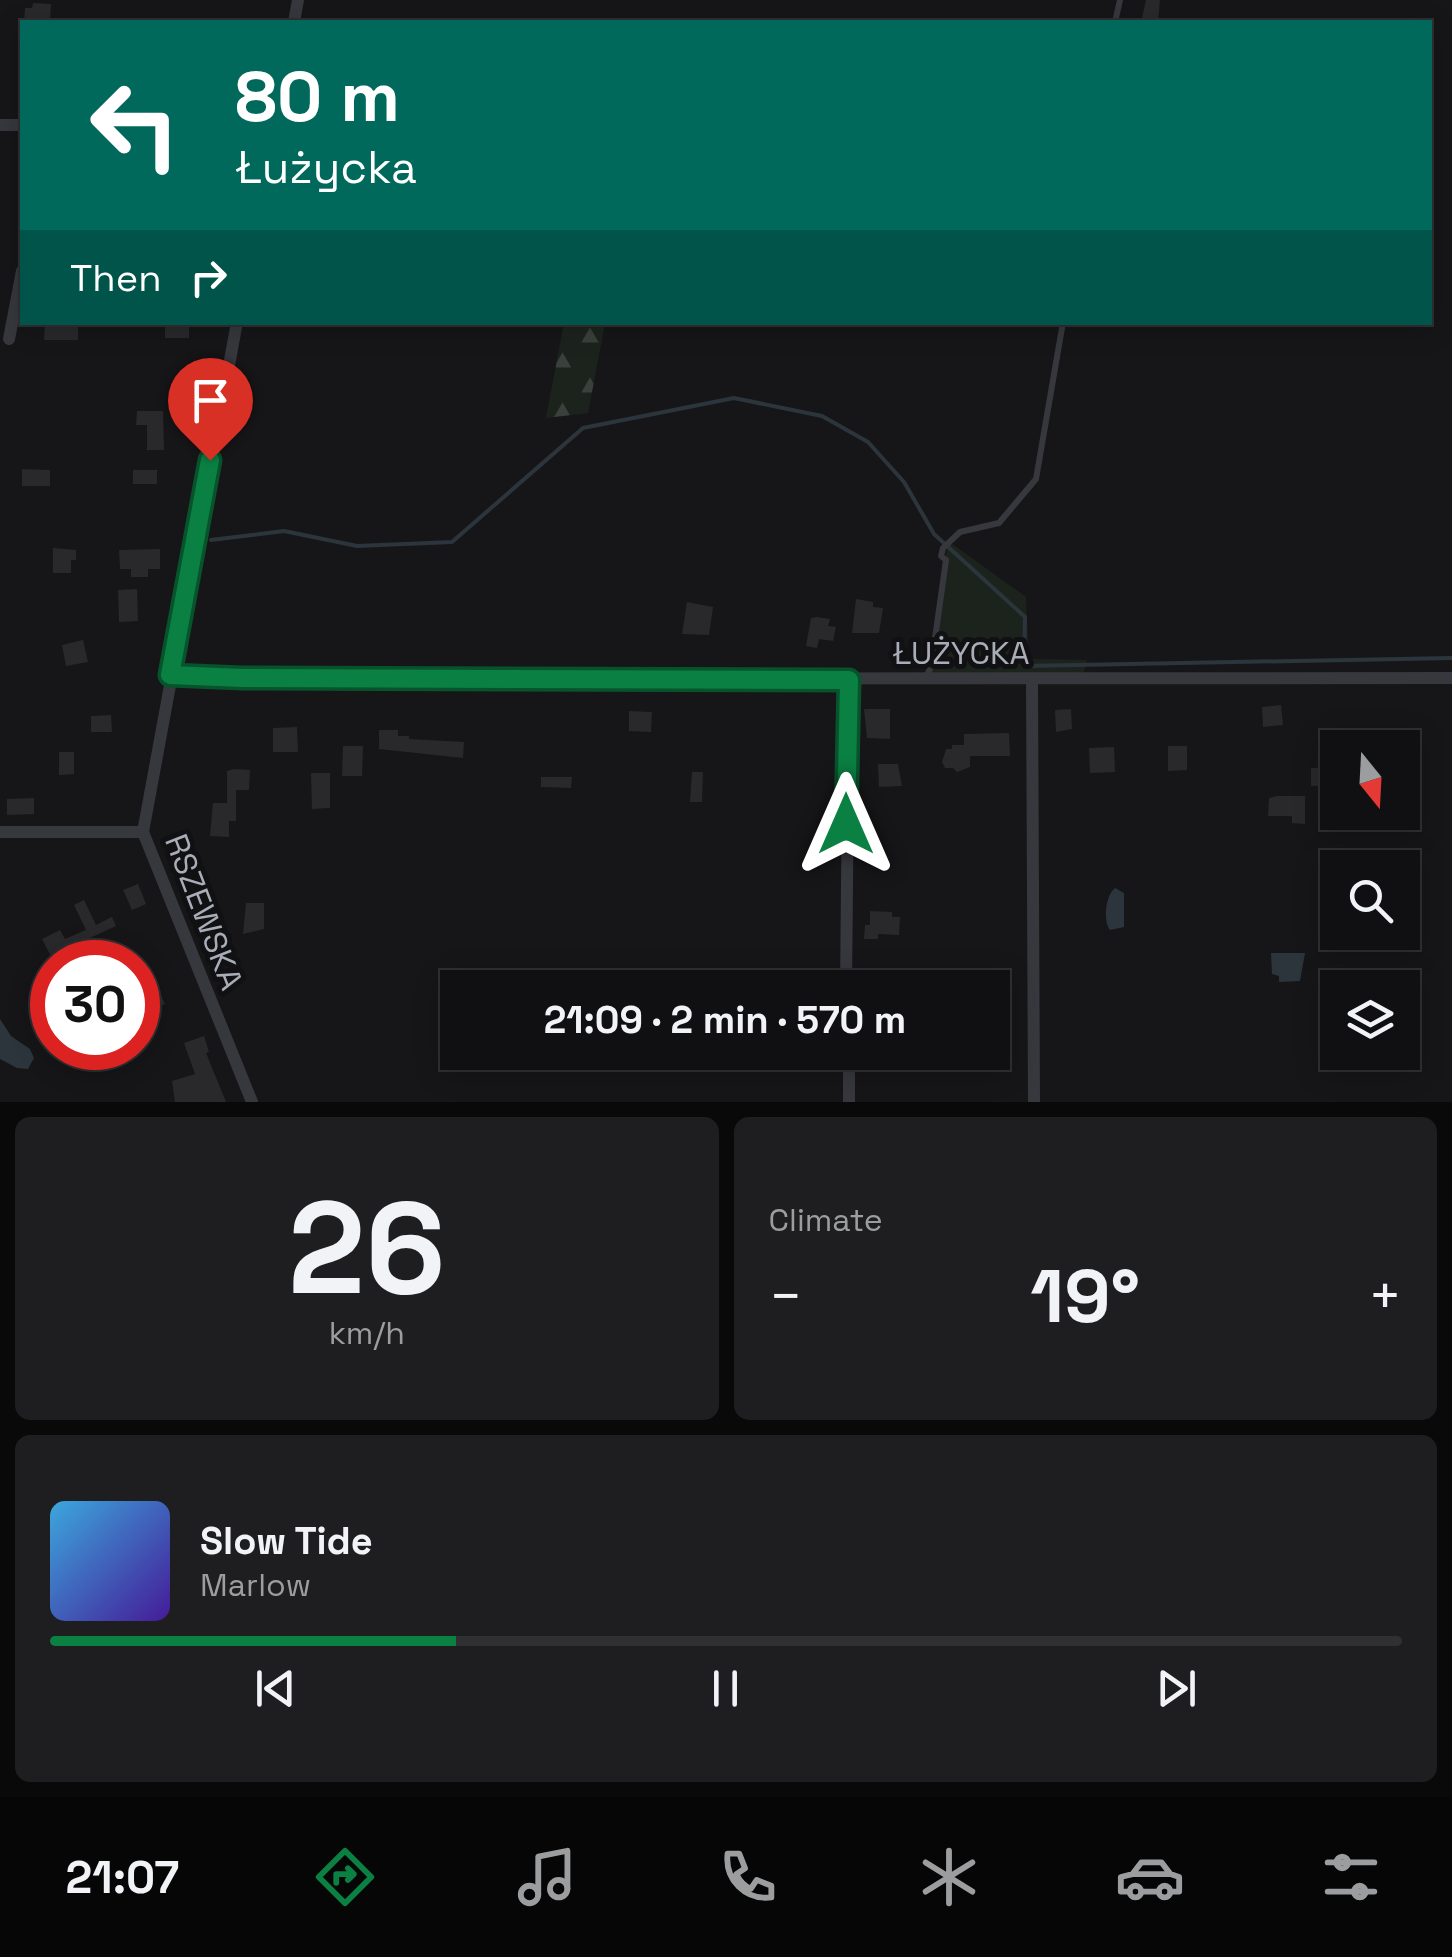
<!DOCTYPE html>
<meta charset="utf-8">
<style>
body{margin:0;font-family:"Space Grotesk",sans-serif;background:#1e1e20;color:#f1f3f6;height:100vh;display:flex;flex-direction:column;font-size:38px;white-space:nowrap}
*{box-sizing:border-box;margin:0}
p{font-size:32px;color:#9c9d9f}
.icon{flex:none;width:55px;height:55px;fill:none;stroke:currentColor;stroke-width:2;stroke-linecap:round;stroke-linejoin:round}
.map{position:relative;height:1102px;overflow:hidden}
.panel{display:flex;flex-direction:column;gap:15px;padding:15px;background:#09090a;flex:1}
.panel>*{flex:none}
.guide{position:absolute;left:20px;top:20px;width:1412px;height:305px;border-radius:0px;box-shadow:0 5px 25px #0003,0 0 0 2px #303032;background:#00695c;color:#fff;overflow:hidden}
.needle{width:65px;rotate:162deg}
.fabs{position:absolute;left:1320px;top:730px;display:grid;gap:20px}
.fabs a{display:grid;place-items:center;width:100px;height:100px;border-radius:0px;background:#101012;box-shadow:0 5px 25px #0003,0 0 0 2px #303032;font-size:50px}
.speed{position:absolute;left:30px;top:940px;display:flex;gap:20px;font-size:50px;font-weight:700;text-align:center}
.speed>*{display:grid;place-content:center;width:130px;height:130px;border-radius:50%;background:#101012;box-shadow:0 5px 25px #0003,0 0 0 2px #303032;line-height:1}
.speed .limit{border:15px solid #d22;background:#fff;color:#111}
.pin{position:absolute;display:grid;place-items:center;width:85px;height:85px;color:#fff;margin:-102px -42px;border-radius:50% 50% 50% 0;rotate:-45deg;box-shadow:0 0 10px #0007}
.pin .icon{rotate:45deg}
.me{position:absolute;width:110px;margin:-55px;rotate:0deg;stroke-linejoin:round;filter:drop-shadow(0 0 8px #0008)}
.turn{display:flex;align-items:center;gap:35px;height:210px;padding:0 50px;font-size:45px}
.turn .icon{width:130px;height:130px;stroke-width:2.5}
.turn b{display:block;font-size:70px;line-height:85px}
.then{display:flex;align-items:center;height:95px;padding:0 50px;background:#0003;gap:20px;font-size:38px}
.big{font-size:75px;font-weight:700;line-height:1.1}
.panel .tile{flex:1;display:flex;flex-direction:column;justify-content:center;gap:15px;min-width:0;padding:0 35px;border-radius:15px;background:#1e1e20}
.panel .dial{align-items:center;gap:0}
.dial b{font-size:130px;line-height:1}
.song{display:flex;align-items:center;gap:30px}
.cover{width:120px;height:120px;border-radius:15px;background:linear-gradient(135deg,hsl(200 70% 55%),hsl(260 70% 35%))}
.played{height:10px;border-radius:5px;background:linear-gradient(90deg,#0b8043 30%,#303032 30%)}
.keys{display:flex;justify-content:space-around;direction:ltr}
.heat{display:flex;justify-content:space-between;align-items:center;font-size:55px;direction:ltr}
.panel .tiles{flex:1;display:grid;gap:15px;grid-template-columns:1fr 1fr}
.tile:last-child{grid-column:span 2}
.trip{position:absolute;left:440px;top:970px;width:570px;height:100px;border-radius:0px;background:#101012;box-shadow:0 5px 25px #0003,0 0 0 2px #303032;font-weight:700;line-height:100px;text-align:center}
.tabs{display:flex;height:160px;justify-content:space-around;align-items:center;background:#060607;color:#9c9d9f}
.tabs .icon{width:70px;height:70px}
.tabs .selected{color:#0b8043}
.tabs b{font-size:45px;color:#f1f3f6}
.map>svg:first-child{display:block}
.grass{fill:#1c231d}
.forest{fill:url(#forest-firs)}
.water{fill:#2c353c}
.lines{fill:none;stroke-linecap:round;stroke-linejoin:round}
.stream{stroke:#2c353c;stroke-width:4}
.building{fill:#29292c}
.lane{stroke:#37383d;stroke-width:6}
.street{stroke:#37383d;stroke-width:12}
.route-casing{stroke:#07532c;stroke-width:25}
.route{stroke:#0b8043;stroke-width:18}
.labels{text-anchor:middle;stroke-width:10;stroke-linejoin:round;paint-order:stroke}
.street-label{font-size:32px;fill:#a8adb8;stroke:#111113}
</style>
<div class="map">
<svg width="1452" height="1102" viewBox="0 0 1452 1102">
<defs>
<pattern id="forest-firs" width="22" height="20" patternUnits="userSpaceOnUse" patternTransform="scale(2.5)"><rect width="22" height="20" fill="#1c231d"/><path d="M5 1l3.5 6h-7zM16 11l3.5 6h-7z" fill="#3a403c"/></pattern>
</defs>
<rect width="100%" height="100%" fill="#161618"/>
<path class="grass" d="M 948,541 L 1026,597 L 1029,659 L 1087,660 L 1083,674 L 930,675 Z"/>
<path class="forest" d="M 564,323 L 605,323 L 588,413 L 546,418 Z"/>
<g class="water">
<path d="M 1115,888 L 1124,893 L 1124,927 L 1110,930 C 1103,921 1105,896 1115,888 Z"/>
<path d="M 1271,953 L 1305,953 L 1300,981 L 1279,982 L 1279,976 L 1272,974 Z"/>
<path d="M 0,1019 L 11,1036 L 30,1049 L 34,1058 L 28,1069 L 17,1068 L 0,1059 Z"/>
</g>
<g class="lines">
<path class="stream" d="M 211,540 L 284,531 L 357,546 L 452,542 L 583,428 L 734,398 L 822,416 L 868,442 L 904,482 L 934,534 L 1025,617 L 1024,666 L 1452,658"/>
</g>
<g class="building">
<path d="M 1146,0 L 1160,0 L 1158,22 L 1141,22 Z"/>
<path d="M 33,3 L 51,4 L 50,22 L 24,22 L 25,8 L 32,8 Z"/>
<path d="M 45,322 L 78,322 L 78,340 L 44,340 Z"/>
<rect x="165" y="322" width="24" height="16"/>
<path d="M 137,411 L 163,411 L 164,450 L 147,450 L 147,425 L 136,425 Z"/>
<path d="M 22,469 L 50,470 L 50,486 L 22,486 Z"/>
<rect x="133" y="470" width="24" height="14"/>
<path d="M 53,548 L 76,550 L 76,560 L 71,560 L 71,573 L 53,573 Z"/>
<path d="M 160,549 L 160,569 L 148,569 L 148,577 L 131,577 L 131,569 L 120,569 L 119,550 Z"/>
<path d="M 137,589 L 138,621 L 119,622 L 118,590 Z"/>
<path d="M 856,599 L 873,602 L 873,607 L 883,608 L 879,633 L 852,633 Z"/>
<path d="M 687,602 L 713,607 L 709,635 L 682,634 Z"/>
<path d="M 817,617 L 830,619 L 828,626 L 836,627 L 833,641 L 819,639 L 817,648 L 806,646 L 811,618 Z"/>
<path d="M 83,640 L 88,662 L 66,666 L 62,645 Z"/>
<path d="M 1281,705 L 1283,725 L 1263,727 L 1262,707 Z"/>
<path d="M 864,709 L 890,709 L 890,739 L 867,738 Z"/>
<path d="M 1071,709 L 1072,729 L 1056,732 L 1055,710 Z"/>
<path d="M 629,711 L 652,712 L 651,732 L 629,731 Z"/>
<path d="M 111,715 L 112,732 L 91,732 L 91,716 Z"/>
<path d="M 297,727 L 298,752 L 273,752 L 273,728 Z"/>
<path d="M 379,730 L 398,730 L 398,736 L 409,736 L 409,739 L 464,742 L 463,758 L 379,749 Z"/>
<path d="M 1009,733 L 1010,756 L 970,756 L 970,767 L 957,772 L 953,768 L 945,768 L 942,762 L 946,749 L 952,749 L 952,745 L 964,745 L 964,734 Z"/>
<path d="M 343,746 L 363,746 L 362,776 L 342,776 Z"/>
<path d="M 1168,746 L 1187,746 L 1187,770 L 1168,771 Z"/>
<path d="M 1114,747 L 1115,772 L 1090,773 L 1089,748 Z"/>
<path d="M 59,752 L 74,752 L 74,774 L 59,775 Z"/>
<path d="M 878,764 L 898,764 L 902,786 L 879,787 Z"/>
<path d="M 1336,767 L 1337,785 L 1311,786 L 1311,768 Z"/>
<path d="M 234,769 L 250,770 L 249,790 L 236,790 L 236,821 L 229,821 L 229,837 L 210,836 L 213,803 L 227,803 L 227,771 Z"/>
<path d="M 692,772 L 703,772 L 702,802 L 690,802 Z"/>
<path d="M 311,773 L 330,773 L 330,808 L 312,809 Z"/>
<path d="M 541,777 L 572,777 L 571,788 L 541,787 Z"/>
<path d="M 1277,796 L 1305,796 L 1305,824 L 1292,823 L 1292,816 L 1268,816 L 1269,798 Z"/>
<path d="M 34,798 L 34,814 L 7,815 L 7,799 Z"/>
<path d="M 138,884 L 146,904 L 132,910 L 123,890 Z"/>
<path d="M 84,900 L 96,925 L 112,917 L 116,926 L 51,956 L 42,939 L 60,930 L 65,939 L 86,930 L 74,905 Z"/>
<path d="M 246,903 L 264,903 L 264,929 L 243,934 Z"/>
<path d="M 870,911 L 892,912 L 892,917 L 900,917 L 899,935 L 878,934 L 878,939 L 864,939 L 865,925 L 870,925 Z"/>
<path d="M 151,975 L 165,1004 L 147,1010 L 138,980 Z"/>
<path d="M 204,1036 L 209,1052 L 206,1053 L 226,1102 L 175,1102 L 172,1081 L 195,1074 L 184,1043 Z"/>
</g>
<g class="lines">
<g class="lane">
<path d="M 1115,22 L 1120,0"/>
<path d="M 926,677 L 931,667 L 946,560 L 941,556 L 943,548 L 960,532 L 999,523 L 1036,479 L 1063,322"/>
</g>
<g class="street">
<path d="M 294,22 L 298,0"/>
<path d="M 0,125 L 22,125"/>
<path d="M 237,322 L 143,832 L 252,1102"/>
<path d="M 9,339 L 22,271"/>
<path d="M 170,675 L 242,679 L 1452,678"/>
<path d="M 1032,680 L 1034,1102"/>
<path d="M 0,832 L 143,832"/>
<path d="M 846,988 L 849,680"/>
<path d="M 849,1102 L 849,1052"/>
</g>
</g>
<g class="lines">
<defs>
<path id="route" d="M 210,460 L 170,675 L 242,678 L 849,680 L 846,824"/>
</defs>
<use href="#route" class="route-casing"/>
<use href="#route" class="route"/>
</g>
<g class="labels">
<g class="street-label">
<text x="961" y="664">ŁUŻYCKA</text>
<text transform="translate(204 912) rotate(69)" y="11">RSZEWSKA</text>
</g>
</g>
</svg>
<div class="fabs">
<a><svg class="needle" viewBox="-14 -14 28 28"><path d="M0-13l5 13h-10z" fill="#e53935"/><path d="M0 13l5-13h-10z" fill="#9c9d9f"/></svg></a>
<a><svg class="icon" aria-label="search" viewBox="0 0 24 24"><circle cx="10" cy="10" r="6"/><path d="M15 15l6 6"/></svg></a>
<a><svg class="icon" aria-label="layers" viewBox="0 0 24 24"><path d="M12 4l9 5-9 5-9-5zM3 14l9 5 9-5"/></svg></a>
</div>
<div class="speed"><div class="limit">30</div></div>
<div class="pin" style="left:210px;top:460px;background:#d93025"><svg class="icon" aria-label="arrive" viewBox="0 0 24 24"><path d="M6 21V4h12l-3 4 3 4H6"/></svg></div>
<svg class="me" style="left:846px;top:824px" viewBox="-20 -20 40 40"><path d="M0-17L14 15 0 8-14 15z" fill="#0b8043" stroke="#fff" stroke-width="4"/></svg>
<div class="trip">21:09 · 2 min · 570 m</div>
<div class="guide">
<div class="turn"><svg class="icon" aria-label="left" viewBox="0 0 24 24"><path d="M17 20v-9H6M10 6l-5 5 5 5"/></svg><div><b>80 m</b>Łużycka</div></div>
<div class="then">Then<svg class="icon" aria-label="right" viewBox="0 0 24 24"><path d="M7 20v-9h11M14 6l5 5-5 5"/></svg></div>
</div>
</div>
<section class="panel">
<div class="tiles">
<div class="tile dial"><b>26</b><p>km/h</p></div>
<div class="tile"><p>Climate</p>
<div class="heat"><a>−</a><b class="big">19°</b><a>+</a></div>
</div>
<div class="tile">
<div class="song"><i class="cover"></i><div><b>Slow Tide</b><p>Marlow</p></div></div>
<div class="played"></div>
<div class="keys"><svg class="icon" aria-label="previous" viewBox="0 0 24 24"><path d="M18 5L8 12l10 7zM5 5v14"/></svg><svg class="icon" aria-label="pause" viewBox="0 0 24 24"><path d="M8 5v14M16 5v14"/></svg><svg class="icon" aria-label="next" viewBox="0 0 24 24"><path d="M6 5l10 7-10 7zM19 5v14"/></svg></div>
</div>
</div>
</section>
<nav class="tabs">
<b>21:07</b>
<svg class="icon selected" aria-label="directions" viewBox="0 0 24 24"><path d="M12 3l9 9-9 9-9-9zM9 14v-3h6M13 9l2 2-2 2"/></svg>
<svg class="icon" aria-label="music" viewBox="0 0 24 24"><path d="M9 18V5l10-2v13"/><circle cx="6" cy="18" r="3"/><circle cx="16" cy="16" r="3"/></svg>
<svg class="icon" aria-label="phone" viewBox="0 0 24 24"><path d="M5 4h4l2 5-3 2q2 4 5 5l2-3 5 2v4C11 20 4 13 5 4z"/></svg>
<svg class="icon" aria-label="climate" viewBox="0 0 24 24"><path d="M12 3v18M4 7l16 10M4 17L20 7"/></svg>
<svg class="icon" aria-label="car" viewBox="0 0 24 24"><path d="M5 17H2v-5l4-1 3-4h7l3 4 3 1v5h-3M9 17h6M6 11h13"/><circle cx="7" cy="17" r="2"/><circle cx="17" cy="17" r="2"/></svg>
<svg class="icon" aria-label="filters" viewBox="0 0 24 24"><path d="M4 7h16M4 17h16"/><circle cx="9" cy="7" r="2"/><circle cx="15" cy="17" r="2"/></svg>
</nav>
